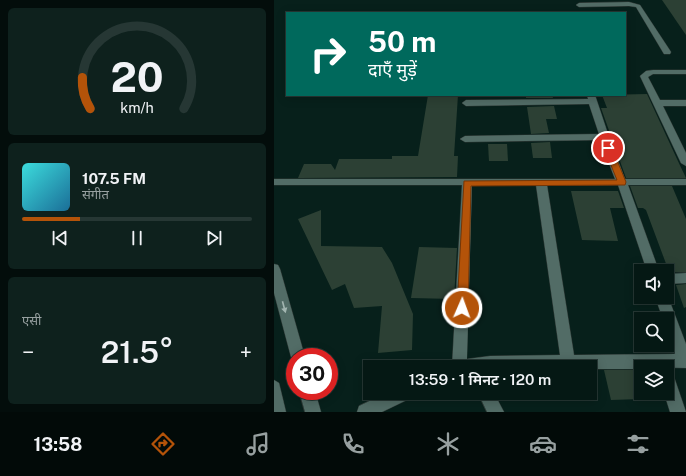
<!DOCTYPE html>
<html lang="hi">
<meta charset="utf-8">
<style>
body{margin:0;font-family:"Public Sans","Noto Sans Devanagari",sans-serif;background:#0e211d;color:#f1f3f6;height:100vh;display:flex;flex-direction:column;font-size:15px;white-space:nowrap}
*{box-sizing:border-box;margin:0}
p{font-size:13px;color:#97a0a0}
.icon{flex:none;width:22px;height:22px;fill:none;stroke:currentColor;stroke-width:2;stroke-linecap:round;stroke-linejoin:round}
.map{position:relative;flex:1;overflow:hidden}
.side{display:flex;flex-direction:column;gap:8px;padding:8px;background:#030d0b;width:274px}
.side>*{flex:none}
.hud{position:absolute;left:12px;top:12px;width:340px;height:84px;border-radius:0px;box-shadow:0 2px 10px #0003,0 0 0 1px #263734;background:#00695c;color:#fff;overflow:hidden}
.buttons{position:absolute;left:360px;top:264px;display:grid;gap:8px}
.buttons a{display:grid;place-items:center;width:40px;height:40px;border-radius:0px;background:#051814;box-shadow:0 2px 10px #0003,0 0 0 1px #263734;font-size:20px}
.speed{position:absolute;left:12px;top:348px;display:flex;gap:8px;font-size:20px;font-weight:700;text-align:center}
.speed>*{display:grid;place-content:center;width:52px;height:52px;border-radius:50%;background:#051814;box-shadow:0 2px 10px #0003,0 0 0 1px #263734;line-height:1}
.speed .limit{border:6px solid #d22;background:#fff;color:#111}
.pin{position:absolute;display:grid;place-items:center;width:34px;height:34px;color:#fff;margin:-17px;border:2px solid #fff;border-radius:50%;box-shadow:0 1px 4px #0007}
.me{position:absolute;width:44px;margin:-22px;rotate:2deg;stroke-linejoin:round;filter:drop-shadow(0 0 3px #0008)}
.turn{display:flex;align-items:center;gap:14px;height:84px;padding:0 16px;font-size:18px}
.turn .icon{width:52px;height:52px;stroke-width:2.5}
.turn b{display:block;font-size:28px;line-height:34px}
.big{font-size:30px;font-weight:600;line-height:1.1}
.side .card{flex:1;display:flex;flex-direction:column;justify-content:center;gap:6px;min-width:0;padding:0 14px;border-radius:6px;background:#0e211d}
.side .dial{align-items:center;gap:0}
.dial svg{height:104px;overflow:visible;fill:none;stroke:#263734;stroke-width:7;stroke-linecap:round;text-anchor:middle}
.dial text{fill:#f1f3f6;stroke:none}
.song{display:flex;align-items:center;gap:12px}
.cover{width:48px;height:48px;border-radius:6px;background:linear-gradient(135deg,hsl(180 70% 55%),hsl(200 70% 35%))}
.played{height:4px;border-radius:2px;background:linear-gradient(90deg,#b45309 25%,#263734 25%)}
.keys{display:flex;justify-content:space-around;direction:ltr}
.heat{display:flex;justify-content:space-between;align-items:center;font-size:22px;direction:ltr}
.trip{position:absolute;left:89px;top:360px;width:234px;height:40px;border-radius:0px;background:#051814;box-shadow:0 2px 10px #0003,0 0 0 1px #263734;font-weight:600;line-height:40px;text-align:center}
.tabs{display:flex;height:64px;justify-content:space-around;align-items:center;background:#020a08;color:#97a0a0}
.tabs .icon{width:28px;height:28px}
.tabs .active{color:#b45309}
.tabs b{font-size:18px;color:#f1f3f6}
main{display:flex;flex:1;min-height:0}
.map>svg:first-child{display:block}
.building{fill:#2c4034}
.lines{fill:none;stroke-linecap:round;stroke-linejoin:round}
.minor-casing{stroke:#2e3835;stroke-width:1}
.tertiary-casing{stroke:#2e3835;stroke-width:1}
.minor{fill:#526c66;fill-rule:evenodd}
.tertiary{fill:#526c66;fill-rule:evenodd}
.oneway{fill:#a3b6b1}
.route{fill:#b45309;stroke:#753606}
</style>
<main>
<section class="side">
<div class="card dial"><svg viewBox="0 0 100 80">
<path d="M14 69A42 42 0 1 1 86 69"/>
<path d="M14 69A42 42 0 0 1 8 45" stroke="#b45309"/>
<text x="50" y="56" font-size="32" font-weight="700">20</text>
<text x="50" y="72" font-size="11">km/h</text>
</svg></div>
<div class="card">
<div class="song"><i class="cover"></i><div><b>107.5 FM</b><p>संगीत</p></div></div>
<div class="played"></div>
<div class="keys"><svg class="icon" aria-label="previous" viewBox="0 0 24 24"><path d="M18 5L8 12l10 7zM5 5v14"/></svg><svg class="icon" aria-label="pause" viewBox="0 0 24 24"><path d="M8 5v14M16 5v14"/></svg><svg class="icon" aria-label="next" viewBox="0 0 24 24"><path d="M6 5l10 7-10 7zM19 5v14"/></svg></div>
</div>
<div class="card"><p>एसी</p>
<div class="heat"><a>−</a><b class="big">21.5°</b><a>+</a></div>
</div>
</section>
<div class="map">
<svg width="412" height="412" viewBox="0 0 412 412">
<rect width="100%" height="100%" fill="#07201b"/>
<g class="building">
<path d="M 388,0 L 412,0 L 412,35 Z"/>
<path d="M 373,94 L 403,159 L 412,178 L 352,178 L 327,108 L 333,108 L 328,95 Z"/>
<path d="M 154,95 L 184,95 L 180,156 L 184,156 L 183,177 L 24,178 L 30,164 L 57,164 L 61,170 L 65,159 L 118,159 L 118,156 L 144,156 Z"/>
<path d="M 252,95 L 278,95 L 279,98 L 252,98 Z"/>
<path d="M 280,106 L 283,119 L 272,119 L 275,133 L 257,134 L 253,107 Z"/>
<path d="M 276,142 L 278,158 L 259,158 L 257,143 Z"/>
<path d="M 214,144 L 233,144 L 234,161 L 215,161 Z"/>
<path d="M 356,186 L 398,186 L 412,219 L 412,272 L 397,272 L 396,269 L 394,269 L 372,210 L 369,208 L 364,208 Z"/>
<path d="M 297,191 L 344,191 L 350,208 L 336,208 L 344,241 L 308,240 Z"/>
<path d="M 47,210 L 47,246 L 108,247 L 118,263 L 139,314 L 138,350 L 104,353 L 108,306 L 80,308 L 71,284 L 58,290 L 24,219 Z"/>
<path d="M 145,247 L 183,248 L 180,299 L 137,298 Z"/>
<path d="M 412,284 L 412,307 L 410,308 L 402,285 Z"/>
<path d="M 330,370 L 367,370 L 367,399 L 337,400 Z"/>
</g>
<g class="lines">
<defs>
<g id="minor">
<path d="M 355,2 L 366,5 L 397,52 L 396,54 L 390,54 L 362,7 L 355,6 L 305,7 L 302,5 L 305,3 Z"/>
<path d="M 379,70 L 412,70 L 412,74 L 379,74 L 374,77 L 386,100 L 412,100 L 412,106 L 389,106 L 412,153 L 412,166 L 407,163 L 366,76 L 372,71 Z"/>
<path d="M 313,95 L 321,95 L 335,137 L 351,179 L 412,179 L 412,185 L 354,185 L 385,271 L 373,271 L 344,185 L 273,185 L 300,355 L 401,354 L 393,330 L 393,319 L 389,319 L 381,297 L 393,297 L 393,294 L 412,344 L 412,368 L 367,367 L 367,369 L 316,369 L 316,367 L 178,367 L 188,185 L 0,185 L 0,179 L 341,179 L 326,140 L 191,142 L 186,139 L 191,136 L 325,134 L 315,104 L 192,106 L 188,103 L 192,100 L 314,99 ZM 198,185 L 262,185 L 286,355 L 216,356 L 193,359 Z"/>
<path d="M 412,273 L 412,283 L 393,284 L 393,274 Z"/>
<path d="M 393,369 L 398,371 L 412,412 L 396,412 L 390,393 L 393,393 Z"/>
<path d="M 112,393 L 137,393 L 135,399 L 108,412 L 83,412 L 85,406 Z"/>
<path d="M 204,393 L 220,393 L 230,412 L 213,412 Z"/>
</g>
<g id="tertiary">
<path d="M 0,264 L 4,265 L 6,269 L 31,357 L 21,357 L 21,363 L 19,362 L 17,357 L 0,293 Z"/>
<path d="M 0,380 L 5,383 L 12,412 L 0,412 Z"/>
<path d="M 25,391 L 41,391 L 47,412 L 31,412 Z"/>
</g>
</defs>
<use href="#minor" class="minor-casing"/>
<use href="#tertiary" class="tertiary-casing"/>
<use href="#minor" class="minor"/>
<use href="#tertiary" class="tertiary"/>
</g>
<defs><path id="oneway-solid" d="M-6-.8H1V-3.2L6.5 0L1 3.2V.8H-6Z"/></defs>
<use class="oneway" href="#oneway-solid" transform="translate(10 307) rotate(75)"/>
<path class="route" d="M 334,146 L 338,148 L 352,182 L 351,185 L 197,186 L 194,308 L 192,312 L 188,313 L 184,312 L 183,308 L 190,181 L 343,180 L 330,148 Z"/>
</svg>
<div class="buttons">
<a><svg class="icon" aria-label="sound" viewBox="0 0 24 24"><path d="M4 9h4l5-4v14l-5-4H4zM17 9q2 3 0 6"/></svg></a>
<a><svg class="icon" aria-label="search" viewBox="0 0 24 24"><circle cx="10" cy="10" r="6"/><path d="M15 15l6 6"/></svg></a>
<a><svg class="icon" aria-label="layers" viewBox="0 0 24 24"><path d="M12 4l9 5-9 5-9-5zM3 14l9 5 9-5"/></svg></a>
</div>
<div class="speed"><div class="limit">30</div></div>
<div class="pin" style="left:334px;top:148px;background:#d93025"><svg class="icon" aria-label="arrive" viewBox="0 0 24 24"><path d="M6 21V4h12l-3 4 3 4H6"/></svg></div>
<svg class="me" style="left:188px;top:308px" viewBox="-20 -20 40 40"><circle r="17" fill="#b45309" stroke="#fff" stroke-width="3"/><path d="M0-11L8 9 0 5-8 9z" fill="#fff"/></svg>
<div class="trip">13:59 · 1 मिनट · 120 m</div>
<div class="hud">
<div class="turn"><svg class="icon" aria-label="right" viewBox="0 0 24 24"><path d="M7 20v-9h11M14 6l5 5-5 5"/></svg><div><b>50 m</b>दाएँ मुड़ें</div></div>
</div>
</div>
</main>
<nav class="tabs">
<b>13:58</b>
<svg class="icon active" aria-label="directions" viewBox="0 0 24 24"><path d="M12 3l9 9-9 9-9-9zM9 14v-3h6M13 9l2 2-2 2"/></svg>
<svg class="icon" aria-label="music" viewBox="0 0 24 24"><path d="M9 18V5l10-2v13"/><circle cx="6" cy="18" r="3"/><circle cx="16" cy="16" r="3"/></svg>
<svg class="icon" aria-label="phone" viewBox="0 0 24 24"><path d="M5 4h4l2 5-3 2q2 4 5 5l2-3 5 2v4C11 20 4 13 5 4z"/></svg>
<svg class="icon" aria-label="climate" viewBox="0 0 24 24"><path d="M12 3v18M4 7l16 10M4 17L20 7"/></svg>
<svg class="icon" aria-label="car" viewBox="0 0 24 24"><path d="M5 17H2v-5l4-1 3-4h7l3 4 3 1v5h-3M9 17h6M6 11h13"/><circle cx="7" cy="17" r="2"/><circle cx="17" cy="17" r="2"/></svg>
<svg class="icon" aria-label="filters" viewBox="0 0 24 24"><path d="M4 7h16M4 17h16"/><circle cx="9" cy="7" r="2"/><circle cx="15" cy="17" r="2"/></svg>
</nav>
